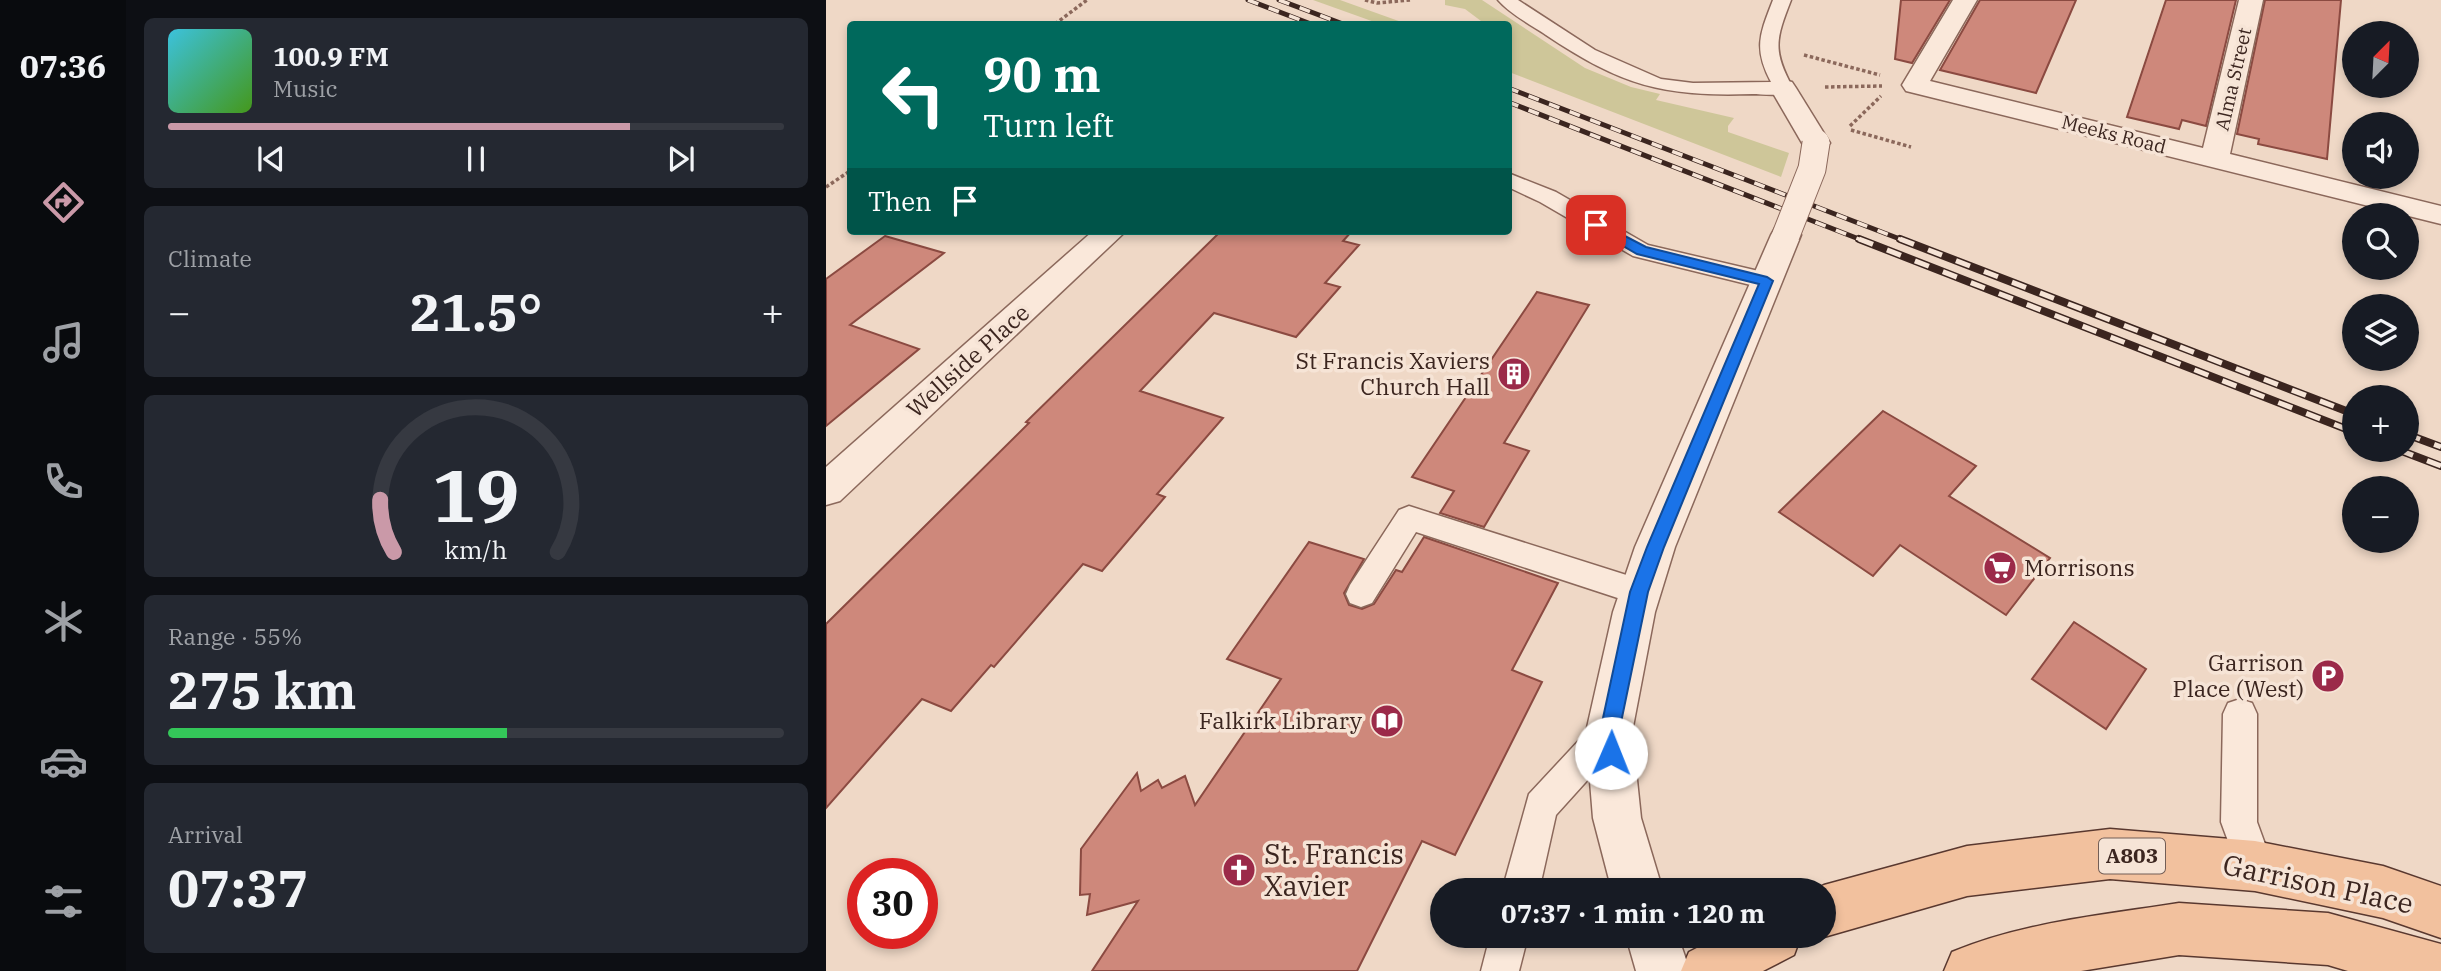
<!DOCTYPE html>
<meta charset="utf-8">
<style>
body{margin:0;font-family:"IBM Plex Serif",serif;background:#242831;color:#f1f3f6;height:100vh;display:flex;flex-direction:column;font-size:26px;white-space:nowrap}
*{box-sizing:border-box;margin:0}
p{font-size:23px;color:#9ea1a6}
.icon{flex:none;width:38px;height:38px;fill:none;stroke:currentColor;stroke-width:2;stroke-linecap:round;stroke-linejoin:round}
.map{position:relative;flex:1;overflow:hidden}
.details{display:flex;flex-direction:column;gap:18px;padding:18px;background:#0d0f14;width:700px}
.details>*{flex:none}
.hud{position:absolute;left:21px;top:21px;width:665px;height:214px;border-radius:7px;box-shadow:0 4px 10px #0003;background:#00695c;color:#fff;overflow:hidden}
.needle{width:46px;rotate:24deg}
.controls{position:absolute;left:1516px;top:21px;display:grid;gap:14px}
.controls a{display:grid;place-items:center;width:77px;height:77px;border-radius:50%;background:#171b24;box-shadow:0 4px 10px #0003;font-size:35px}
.speed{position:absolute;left:21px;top:858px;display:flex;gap:14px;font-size:35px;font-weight:700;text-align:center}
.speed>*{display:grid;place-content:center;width:91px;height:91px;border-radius:50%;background:#171b24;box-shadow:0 4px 10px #0003;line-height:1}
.speed .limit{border:10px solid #d22;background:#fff;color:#111}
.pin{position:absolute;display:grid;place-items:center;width:60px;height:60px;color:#fff;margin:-30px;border-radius:14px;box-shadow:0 4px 10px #0006}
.me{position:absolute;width:77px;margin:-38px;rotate:1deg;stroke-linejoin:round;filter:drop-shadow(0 0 5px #0008)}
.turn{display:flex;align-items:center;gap:24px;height:147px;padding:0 21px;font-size:32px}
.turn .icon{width:91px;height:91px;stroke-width:2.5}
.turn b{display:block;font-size:49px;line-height:60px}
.then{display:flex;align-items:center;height:66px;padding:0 21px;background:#0003;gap:14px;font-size:26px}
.big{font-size:52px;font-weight:700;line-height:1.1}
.details .widget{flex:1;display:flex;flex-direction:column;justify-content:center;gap:10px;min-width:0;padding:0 24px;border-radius:10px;background:#242831}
.details .dial{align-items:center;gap:0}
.dial svg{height:182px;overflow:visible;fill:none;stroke:#363941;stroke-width:7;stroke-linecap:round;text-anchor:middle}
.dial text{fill:#f1f3f6;stroke:none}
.song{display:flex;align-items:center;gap:21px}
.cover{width:84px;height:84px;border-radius:10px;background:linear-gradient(135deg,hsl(190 70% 55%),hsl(100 70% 35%))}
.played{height:7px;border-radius:4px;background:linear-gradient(90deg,#ca99a8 75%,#363941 75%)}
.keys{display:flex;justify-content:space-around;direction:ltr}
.heat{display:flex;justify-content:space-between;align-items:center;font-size:38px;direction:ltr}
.charge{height:10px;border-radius:5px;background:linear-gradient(90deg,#34c759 55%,#363941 0)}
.trip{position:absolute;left:604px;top:878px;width:406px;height:70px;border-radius:35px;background:#171b24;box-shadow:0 4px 10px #0003;font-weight:700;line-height:70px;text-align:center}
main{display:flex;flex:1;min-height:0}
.tabs{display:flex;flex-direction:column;width:126px;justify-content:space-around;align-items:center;background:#090b0e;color:#9ea1a6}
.tabs .icon{width:49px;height:49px}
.tabs .current{color:#ca99a8}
.tabs b{font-size:32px;color:#f1f3f6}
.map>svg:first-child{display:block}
.green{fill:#cec699}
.building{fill:#ce887b;stroke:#8b4a41;stroke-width:2}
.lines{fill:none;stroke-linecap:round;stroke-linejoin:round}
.service-casing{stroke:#8b685b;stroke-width:3}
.minor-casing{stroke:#8b685b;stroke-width:3}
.primary-casing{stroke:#59382f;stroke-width:3}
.path{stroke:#8b685b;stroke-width:3.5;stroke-dasharray:3.5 2.5;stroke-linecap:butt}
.service{fill:#fae8da;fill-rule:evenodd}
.minor{fill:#fae8da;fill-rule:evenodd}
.primary{fill:#f2c19e;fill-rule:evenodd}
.rail-far1-casing{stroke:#3b251f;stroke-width:5}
.rail-casing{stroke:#3b251f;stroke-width:8}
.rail-far1{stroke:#f6e4d6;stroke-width:3.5;stroke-dasharray:11;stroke-linecap:butt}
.rail{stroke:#f6e4d6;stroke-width:5;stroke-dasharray:15;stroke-linecap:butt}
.minor-bridge-casing{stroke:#8b685b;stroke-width:29;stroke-linecap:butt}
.minor-bridge{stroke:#fae8da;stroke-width:27}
.route{fill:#1a73e8;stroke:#114b97;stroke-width:2}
.labels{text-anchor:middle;stroke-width:7;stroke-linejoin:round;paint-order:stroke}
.far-street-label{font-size:19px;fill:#3b251f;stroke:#f6e4d6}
.shield{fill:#f6e4d6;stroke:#735e56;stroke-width:2}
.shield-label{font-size:21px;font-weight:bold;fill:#3b251f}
.street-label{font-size:23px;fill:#3b251f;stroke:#f6e4d6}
.poi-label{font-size:23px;fill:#3b251f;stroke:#f6e4d6;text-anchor:end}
.near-poi-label{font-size:28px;fill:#3b251f;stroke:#f6e4d6;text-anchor:start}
.near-street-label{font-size:28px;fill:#3b251f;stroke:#f6e4d6}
</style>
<main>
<nav class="tabs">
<b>07:36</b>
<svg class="icon current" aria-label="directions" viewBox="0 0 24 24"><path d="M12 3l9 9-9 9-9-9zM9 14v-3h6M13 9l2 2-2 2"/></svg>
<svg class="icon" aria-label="music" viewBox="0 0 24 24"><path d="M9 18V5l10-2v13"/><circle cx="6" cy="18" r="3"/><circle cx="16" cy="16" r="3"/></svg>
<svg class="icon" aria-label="phone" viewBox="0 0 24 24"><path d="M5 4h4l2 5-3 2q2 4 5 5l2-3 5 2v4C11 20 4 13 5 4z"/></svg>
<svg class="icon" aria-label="climate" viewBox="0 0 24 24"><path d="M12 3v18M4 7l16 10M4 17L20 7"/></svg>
<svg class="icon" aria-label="car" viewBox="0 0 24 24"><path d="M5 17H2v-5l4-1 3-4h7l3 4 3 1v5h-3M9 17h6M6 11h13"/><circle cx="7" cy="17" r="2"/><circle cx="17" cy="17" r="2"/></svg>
<svg class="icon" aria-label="filters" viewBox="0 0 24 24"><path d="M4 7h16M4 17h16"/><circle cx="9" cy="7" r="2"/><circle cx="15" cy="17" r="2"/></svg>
</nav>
<section class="details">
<div class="widget">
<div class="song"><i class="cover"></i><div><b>100.9 FM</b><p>Music</p></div></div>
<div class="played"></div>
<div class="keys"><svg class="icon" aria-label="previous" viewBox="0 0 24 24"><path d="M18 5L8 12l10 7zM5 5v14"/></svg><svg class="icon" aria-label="pause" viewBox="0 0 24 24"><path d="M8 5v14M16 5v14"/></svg><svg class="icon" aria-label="next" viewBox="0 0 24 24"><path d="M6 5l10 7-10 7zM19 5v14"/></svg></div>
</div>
<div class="widget"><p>Climate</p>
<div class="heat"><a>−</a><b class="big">21.5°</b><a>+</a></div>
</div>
<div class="widget dial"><svg viewBox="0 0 100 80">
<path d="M14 69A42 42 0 1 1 86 69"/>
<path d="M14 69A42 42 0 0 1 8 46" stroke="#ca99a8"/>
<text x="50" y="56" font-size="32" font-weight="700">19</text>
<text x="50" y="72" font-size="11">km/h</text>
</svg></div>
<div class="widget"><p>Range · 55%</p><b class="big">275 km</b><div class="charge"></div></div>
<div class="widget"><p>Arrival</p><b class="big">07:37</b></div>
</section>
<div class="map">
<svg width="1615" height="971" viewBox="0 0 1615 971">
<rect width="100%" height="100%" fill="#efd8c6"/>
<g class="green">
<path d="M 487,0 L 514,0 L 581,24 L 554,24 Z"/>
<path d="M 619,0 L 656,0 L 759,68 L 805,87 L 834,94 L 830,100 L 908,118 L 902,126 L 902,132 L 963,153 L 955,177 L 683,72 L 683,48 L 686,46 L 683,43 L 682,24 L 659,24 L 639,9 L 619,5 Z"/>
</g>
<g class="building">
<path d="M 1075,0 L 1124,0 L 1086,63 L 1069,59 Z"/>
<path d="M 1154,0 L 1250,0 L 1210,93 L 1114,70 Z"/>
<path d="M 1340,0 L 1410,0 L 1380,126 L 1356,120 L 1353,129 L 1301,117 Z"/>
<path d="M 1439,0 L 1515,0 L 1501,159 L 1432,144 L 1433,139 L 1411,134 Z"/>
<path d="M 395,231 L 526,231 L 517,241 L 533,245 L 499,283 L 514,287 L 470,337 L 388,313 L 314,391 L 397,418 L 331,494 L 339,497 L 276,571 L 257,564 L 168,667 L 165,665 L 125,711 L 96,699 L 0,808 L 0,624 L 203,423 L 200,422 Z"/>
<path d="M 59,236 L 118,253 L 24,325 L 93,349 L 0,426 L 0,279 Z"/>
<path d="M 711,292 L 763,305 L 678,443 L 703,451 L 658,527 L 614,513 L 628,491 L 586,477 Z"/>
<path d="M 1057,411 L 1150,466 L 1123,496 L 1224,558 L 1180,615 L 1074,545 L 1047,576 L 953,512 Z"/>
<path d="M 598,537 L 732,583 L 686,670 L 716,682 L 629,855 L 596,841 L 531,971 L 266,971 L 312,901 L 261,915 L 264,894 L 254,895 L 255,849 L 311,773 L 315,791 L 332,780 L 336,788 L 359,776 L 369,805 L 455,679 L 401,659 L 483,542 L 538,559 L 518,593 L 523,605 L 536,609 L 548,604 L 570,570 L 576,572 Z"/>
<path d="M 1248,622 L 1320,669 L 1280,729 L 1206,679 Z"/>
</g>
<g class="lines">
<defs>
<g id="service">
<path d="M 672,0 L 692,0 L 769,50 L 835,79 L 867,83 L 945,82 C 927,48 934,34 947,0 L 965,0 C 950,39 946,50 967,88 C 959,98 938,94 926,94 C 835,97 795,85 720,35 C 705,25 684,14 672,0 Z"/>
<path d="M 682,173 L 730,192 L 822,245 L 941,273 L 949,276 L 953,281 L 949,286 L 941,289 L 807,256 L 714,202 L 682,187 Z"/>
<path d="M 583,506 L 813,579 L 824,583 L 828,592 L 824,601 L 813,605 L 590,532 L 546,603 L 535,607 L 524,603 L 520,594 L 524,585 L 573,510 Z"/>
<path d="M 1414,699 L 1426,703 L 1431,714 L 1431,822 L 1447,866 L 1442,879 L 1429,884 L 1416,879 L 1395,822 L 1397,714 L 1402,703 Z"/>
<path d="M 783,716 L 795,721 L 800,732 L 795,743 L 730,815 L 713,891 L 676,891 L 703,794 L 771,721 Z"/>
<path d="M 664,936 L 702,936 L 693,971 L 655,971 Z"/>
</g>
<g id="minor">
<path d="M 1127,0 L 1151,0 L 1104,81 L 1377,148 L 1413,0 L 1437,0 L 1404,154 L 1615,206 L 1615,224 L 1080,91 L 1076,85 Z"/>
<path d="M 957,80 L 966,82 L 970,88 L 1004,143 L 1000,149 L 990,151 L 980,149 L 976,143 L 944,88 L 948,82 Z"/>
<path d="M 960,225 L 971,228 L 975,235 L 849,547 L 829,612 L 806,732 L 815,818 L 837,891 L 786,891 L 767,818 L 760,732 L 787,612 L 809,547 L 945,235 L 949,228 Z"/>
<path d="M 267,231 L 300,231 L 14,501 L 0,505 L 0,467 Z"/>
<path d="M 800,936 L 852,936 L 864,971 L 810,971 Z"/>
</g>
<g id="primary">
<path d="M 1284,829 L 1429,841 L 1557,866 L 1615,886 L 1615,938 L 1557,918 L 1429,891 L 1284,879 L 1141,896 L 998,937 L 997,936 L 998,891 L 985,891 L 998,885 L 1141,846 Z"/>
<path d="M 1353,903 L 1502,913 L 1615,944 L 1615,971 L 1522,971 L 1502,965 L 1353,955 L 1255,971 L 1118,971 L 1126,952 C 1198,922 1277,915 1353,903 Z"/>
<path d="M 894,936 L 975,936 L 968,955 L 937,971 L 855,971 L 863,952 Z"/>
</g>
</defs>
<use href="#service" class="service-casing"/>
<use href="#minor" class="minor-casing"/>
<use href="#primary" class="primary-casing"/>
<g class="path">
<path d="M 539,0 L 551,3 L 584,0"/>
<path d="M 229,24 L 261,0"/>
<path d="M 978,55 L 1054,75"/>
<path d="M 999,87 L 1056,86"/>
<path d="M 1024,126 L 1055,96"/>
<path d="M 1025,130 L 1085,147"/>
<path d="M 0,187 L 24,171"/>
</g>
<use href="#service" class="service"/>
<use href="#minor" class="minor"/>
<use href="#primary" class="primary"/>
<defs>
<g id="rail-far1">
<path d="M 422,0 L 485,24"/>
<path d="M 453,0 L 517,24"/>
<path d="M 682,88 L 1079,241"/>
<path d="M 682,102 L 1038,241"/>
</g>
<g id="rail">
<path d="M 1033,239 L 1528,432"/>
<path d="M 1074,239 L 1528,414"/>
<path d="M 1580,434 L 1615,447"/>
<path d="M 1573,450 L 1615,466"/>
</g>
</defs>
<use href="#rail-far1" class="rail-far1-casing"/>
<use href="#rail" class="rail-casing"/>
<use href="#rail-far1" class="rail-far1"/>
<use href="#rail" class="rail"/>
<defs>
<path id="minor-bridge" d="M 960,235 L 986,169 L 990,143"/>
</defs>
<use href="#minor-bridge" class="minor-bridge-casing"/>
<use href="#minor-bridge" class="minor-bridge"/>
</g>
<path class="route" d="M 770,221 L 820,247 L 941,277 L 947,281 L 838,547 L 822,592 L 793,732 L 795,753 L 792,760 L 785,762 L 778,760 L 774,732 L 804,592 L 821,547 L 933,284 L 811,254 L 766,228 L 766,222 Z"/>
<defs>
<symbol id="building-disc" viewBox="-11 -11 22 22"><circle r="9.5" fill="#9b2a49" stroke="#f6e4d6"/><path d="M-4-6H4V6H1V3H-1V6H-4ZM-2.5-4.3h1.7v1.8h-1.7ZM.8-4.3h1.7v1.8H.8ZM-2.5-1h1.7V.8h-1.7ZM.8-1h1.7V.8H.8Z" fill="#fff"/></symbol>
<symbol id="supermarket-disc" viewBox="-11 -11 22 22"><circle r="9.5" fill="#9b2a49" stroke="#f6e4d6"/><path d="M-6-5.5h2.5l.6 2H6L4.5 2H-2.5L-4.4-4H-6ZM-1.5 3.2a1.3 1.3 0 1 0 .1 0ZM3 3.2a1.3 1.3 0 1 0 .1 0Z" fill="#fff"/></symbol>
<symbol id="parking-disc" viewBox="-11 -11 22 22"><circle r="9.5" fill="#9b2a49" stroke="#f6e4d6"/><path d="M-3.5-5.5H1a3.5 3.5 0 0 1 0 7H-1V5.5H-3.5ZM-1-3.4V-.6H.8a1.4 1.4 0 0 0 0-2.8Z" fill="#fff"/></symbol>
<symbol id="library-disc" viewBox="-11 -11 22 22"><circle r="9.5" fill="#9b2a49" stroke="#f6e4d6"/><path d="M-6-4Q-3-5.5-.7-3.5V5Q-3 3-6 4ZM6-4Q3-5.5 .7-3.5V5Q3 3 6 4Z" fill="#fff"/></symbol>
<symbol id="church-disc" viewBox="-11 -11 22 22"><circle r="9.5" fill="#9b2a49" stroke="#f6e4d6"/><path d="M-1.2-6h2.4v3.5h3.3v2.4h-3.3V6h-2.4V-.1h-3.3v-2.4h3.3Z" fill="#fff"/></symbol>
</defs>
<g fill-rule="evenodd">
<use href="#building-disc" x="669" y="355" width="38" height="38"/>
<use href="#supermarket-disc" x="1155" y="549" width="38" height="38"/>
<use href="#parking-disc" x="1483" y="657" width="38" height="38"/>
<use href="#library-disc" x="542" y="702" width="38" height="38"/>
<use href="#church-disc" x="394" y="851" width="38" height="38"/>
</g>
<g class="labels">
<g class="far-street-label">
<text transform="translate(1407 79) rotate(-77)" y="7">Alma Street</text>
<text transform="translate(1288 134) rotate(14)" y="7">Meeks Road</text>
</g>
<rect class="shield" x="1273" y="838.5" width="66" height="35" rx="5"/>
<g class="shield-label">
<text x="1306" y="863">A803</text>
</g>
<g class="street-label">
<text transform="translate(142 361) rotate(-42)" y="8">Wellside Place</text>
</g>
<g class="poi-label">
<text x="664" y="369">St Francis Xaviers<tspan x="664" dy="26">Church Hall</tspan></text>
<text x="1198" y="576" text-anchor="start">Morrisons</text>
<text x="1478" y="671">Garrison<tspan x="1478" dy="26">Place (West)</tspan></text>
<text x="536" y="729">Falkirk Library</text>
</g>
<g class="near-poi-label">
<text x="438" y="864">St. Francis<tspan x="438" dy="32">Xavier</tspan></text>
</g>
<g class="near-street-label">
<text transform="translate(1492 884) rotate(12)" y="10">Garrison Place</text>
</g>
</g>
</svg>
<div class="controls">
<a><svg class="needle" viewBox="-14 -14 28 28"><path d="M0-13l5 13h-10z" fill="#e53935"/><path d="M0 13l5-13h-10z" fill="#9ea1a6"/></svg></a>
<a><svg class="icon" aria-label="sound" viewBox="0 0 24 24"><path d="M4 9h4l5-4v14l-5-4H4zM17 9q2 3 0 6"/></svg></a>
<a><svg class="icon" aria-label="search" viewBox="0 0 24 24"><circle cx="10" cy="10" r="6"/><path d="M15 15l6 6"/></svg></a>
<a><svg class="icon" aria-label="layers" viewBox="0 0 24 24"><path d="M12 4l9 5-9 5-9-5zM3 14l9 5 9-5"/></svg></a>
<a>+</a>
<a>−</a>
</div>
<div class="speed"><div class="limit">30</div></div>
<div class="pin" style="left:770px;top:225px;background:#d93025"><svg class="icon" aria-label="arrive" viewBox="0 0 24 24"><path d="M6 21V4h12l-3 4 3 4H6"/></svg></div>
<svg class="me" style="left:785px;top:753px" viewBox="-20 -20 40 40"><circle r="19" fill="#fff"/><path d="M0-13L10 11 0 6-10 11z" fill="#1a73e8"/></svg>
<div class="trip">07:37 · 1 min · 120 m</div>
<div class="hud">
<div class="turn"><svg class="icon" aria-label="left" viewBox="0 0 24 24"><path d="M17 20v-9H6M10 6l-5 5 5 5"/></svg><div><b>90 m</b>Turn left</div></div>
<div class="then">Then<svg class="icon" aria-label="arrive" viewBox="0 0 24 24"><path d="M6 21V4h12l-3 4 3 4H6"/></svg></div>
</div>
</div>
</main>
